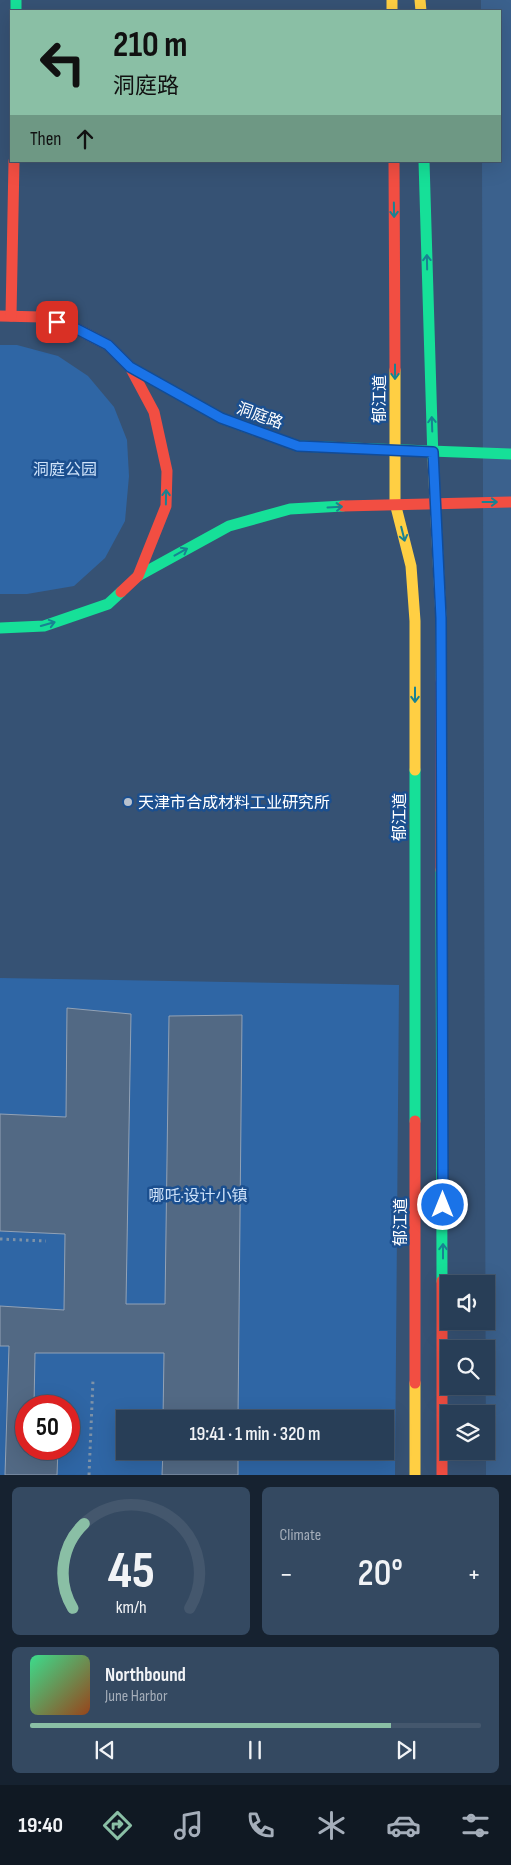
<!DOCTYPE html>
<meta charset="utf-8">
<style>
body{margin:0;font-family:"Sofia Sans Condensed","Noto Sans SC",sans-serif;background:#344961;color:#f1f3f6;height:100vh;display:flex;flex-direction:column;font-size:19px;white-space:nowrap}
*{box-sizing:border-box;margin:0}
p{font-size:16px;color:#a5aeba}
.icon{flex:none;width:28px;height:28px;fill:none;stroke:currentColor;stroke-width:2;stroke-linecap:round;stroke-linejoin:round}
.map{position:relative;height:1475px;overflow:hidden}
.details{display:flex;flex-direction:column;gap:12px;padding:12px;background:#162230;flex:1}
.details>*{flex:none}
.top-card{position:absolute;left:10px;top:10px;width:491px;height:152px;border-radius:0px;box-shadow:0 5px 20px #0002,0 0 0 1px #44576d;background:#8abfa5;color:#111;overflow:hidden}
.buttons{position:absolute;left:440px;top:1275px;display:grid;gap:10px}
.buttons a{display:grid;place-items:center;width:55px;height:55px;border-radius:0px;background:#283e57;box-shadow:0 5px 20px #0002,0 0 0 1px #44576d;font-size:25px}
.speed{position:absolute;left:15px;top:1395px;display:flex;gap:10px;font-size:25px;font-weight:700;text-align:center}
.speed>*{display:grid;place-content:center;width:65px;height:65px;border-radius:50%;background:#283e57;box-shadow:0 5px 20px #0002,0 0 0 1px #44576d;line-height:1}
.speed .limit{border:8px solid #d22;background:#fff;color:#111}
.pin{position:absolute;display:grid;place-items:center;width:42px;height:42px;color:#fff;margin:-21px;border-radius:10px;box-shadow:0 2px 8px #0006}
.me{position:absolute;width:55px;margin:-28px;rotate:0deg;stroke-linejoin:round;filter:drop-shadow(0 0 4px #0008)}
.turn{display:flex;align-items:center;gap:18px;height:105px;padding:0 20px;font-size:22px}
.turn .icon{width:65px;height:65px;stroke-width:2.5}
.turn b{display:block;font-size:35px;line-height:42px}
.then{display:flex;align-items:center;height:48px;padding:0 20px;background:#0003;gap:10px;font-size:19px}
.big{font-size:38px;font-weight:600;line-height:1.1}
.details .tile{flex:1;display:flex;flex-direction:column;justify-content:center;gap:8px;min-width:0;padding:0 18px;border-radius:8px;background:#344961}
.details .dial{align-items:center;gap:0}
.dial svg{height:130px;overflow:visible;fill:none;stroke:#44576d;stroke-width:7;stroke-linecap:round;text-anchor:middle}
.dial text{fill:#f1f3f6;stroke:none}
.song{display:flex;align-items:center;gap:15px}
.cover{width:60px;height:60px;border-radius:8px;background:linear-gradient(135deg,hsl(150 70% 55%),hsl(20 70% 35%))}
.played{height:5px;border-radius:2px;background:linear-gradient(90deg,#8abfa5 80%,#44576d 80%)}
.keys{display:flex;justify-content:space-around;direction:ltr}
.heat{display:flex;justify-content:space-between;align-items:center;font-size:28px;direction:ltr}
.details .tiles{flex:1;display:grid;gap:12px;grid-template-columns:1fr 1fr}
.tile:last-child{grid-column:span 2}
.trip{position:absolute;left:116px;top:1410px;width:278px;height:50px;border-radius:0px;background:#283e57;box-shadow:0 5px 20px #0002,0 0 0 1px #44576d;font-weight:600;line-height:50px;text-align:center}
.tabs{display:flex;height:80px;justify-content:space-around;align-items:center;background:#101923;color:#a5aeba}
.tabs .icon{width:35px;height:35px}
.tabs .selected{color:#8abfa5}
.tabs b{font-size:22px;color:#f1f3f6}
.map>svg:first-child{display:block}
.green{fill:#2f66a5;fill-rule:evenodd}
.water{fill:#3b618d}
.building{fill:#526984;stroke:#92a2b6}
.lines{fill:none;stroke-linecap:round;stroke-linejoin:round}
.path{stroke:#7d92a8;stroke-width:3;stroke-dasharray:2.5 4;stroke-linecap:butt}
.fast{stroke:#16e098;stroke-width:11}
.slow{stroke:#ffcf43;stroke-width:11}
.jam{stroke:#f24e42;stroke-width:11}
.oneway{stroke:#198292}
.route-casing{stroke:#114b97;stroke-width:12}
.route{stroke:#1a73e8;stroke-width:9}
.poi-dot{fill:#b9c2ce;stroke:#1b4f8f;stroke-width:2}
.labels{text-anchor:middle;stroke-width:5;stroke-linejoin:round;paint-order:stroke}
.street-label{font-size:16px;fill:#fff;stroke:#1b4f8f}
.park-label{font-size:16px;fill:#cfe3fa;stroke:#1b4f8f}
.poi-label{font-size:16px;fill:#fff;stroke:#1b4f8f;text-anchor:start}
</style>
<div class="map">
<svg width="511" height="1475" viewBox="0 0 511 1475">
<rect width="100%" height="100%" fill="#365274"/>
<g class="green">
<path d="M 0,345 L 17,345 L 58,356 L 88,376 L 114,407 L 127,440 L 129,476 L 125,521 L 105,558 L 74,586 L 27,594 L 0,594 Z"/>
<path d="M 0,978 L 399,985 L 395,1475 L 0,1475 ZM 26,1406 L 69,1406 L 69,1449 L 26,1449 ZM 125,1419 L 385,1419 L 385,1451 L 125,1451 Z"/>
</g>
<path class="water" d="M 481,0 L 511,0 L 511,1475 L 486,1475 L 482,161 L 500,161 L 500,11 L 481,11 Z"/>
<g class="building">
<path d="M 67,1008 L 131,1014 L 126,1304 L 165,1304 L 169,1016 L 242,1015 L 238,1419 L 163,1419 L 164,1353 L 35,1353 L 34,1406 L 26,1406 L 26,1449 L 58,1449 L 57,1475 L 5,1475 L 9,1346 L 0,1346 L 0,1306 L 64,1310 L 65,1234 L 0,1231 L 0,1114 L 66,1117 Z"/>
<path d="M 163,1451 L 238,1451 L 238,1475 L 162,1475 Z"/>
</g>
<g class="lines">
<g class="path">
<path d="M 0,1239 L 46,1241"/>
<path d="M 89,1475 L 93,1380"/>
</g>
<g class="fast">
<path d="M 16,0 L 16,11"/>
<path d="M 424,161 L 433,460"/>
<path d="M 130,367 L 221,418 L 298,446 L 511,454"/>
<path d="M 138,576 L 229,526 L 290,509 L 343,506"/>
<path d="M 0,628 L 44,626 L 108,604 L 121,592"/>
<path d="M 415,770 L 415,1121"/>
<path d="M 441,870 L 442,1281"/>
</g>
<g class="slow">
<path d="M 392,0 L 392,11"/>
<path d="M 420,0 L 421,11"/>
<path d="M 395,370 L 395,503 L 411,566 L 415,621 L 415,770"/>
<path d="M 433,460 L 441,618 L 441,680"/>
<path d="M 415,1383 L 415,1475"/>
</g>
<g class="jam">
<path d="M 394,161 L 395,370"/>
<path d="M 0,316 L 42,317 L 73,327 L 108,345 L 130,367 L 154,412 L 167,471 L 166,506 L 138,576 L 121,592"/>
<path d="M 11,316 L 14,161"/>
<path d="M 343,506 L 511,502"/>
<path d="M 441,680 L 441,870"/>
<path d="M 415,1121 L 415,1383"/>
<path d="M 442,1281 L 442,1475"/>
</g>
</g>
<defs><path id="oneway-shaft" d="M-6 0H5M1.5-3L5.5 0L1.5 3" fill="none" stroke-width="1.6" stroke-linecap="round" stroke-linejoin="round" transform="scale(1.25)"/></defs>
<g class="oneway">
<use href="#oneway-shaft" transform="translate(394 210) rotate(89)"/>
<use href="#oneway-shaft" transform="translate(427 262) rotate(-91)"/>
<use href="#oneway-shaft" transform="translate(395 372) rotate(90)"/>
<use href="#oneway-shaft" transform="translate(432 424) rotate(-92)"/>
<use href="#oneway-shaft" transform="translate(166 497) rotate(-89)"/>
<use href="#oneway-shaft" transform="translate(490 502)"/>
<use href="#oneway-shaft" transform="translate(335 507) rotate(-3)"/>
<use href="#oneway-shaft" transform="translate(403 534) rotate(76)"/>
<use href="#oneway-shaft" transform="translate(181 552) rotate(-29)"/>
<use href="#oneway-shaft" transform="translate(48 624) rotate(-16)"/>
<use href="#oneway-shaft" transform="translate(415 695) rotate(90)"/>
<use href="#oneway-shaft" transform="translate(443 1251) rotate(-90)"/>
</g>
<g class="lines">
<defs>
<path id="route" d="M 57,322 L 73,327 L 108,345 L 130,367 L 221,418 L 298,446 L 433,452 L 441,618 L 443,1205"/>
</defs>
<use href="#route" class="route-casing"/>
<use href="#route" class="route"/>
</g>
<circle class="poi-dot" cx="128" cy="802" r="5"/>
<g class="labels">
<g class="street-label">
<text transform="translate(379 399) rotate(-90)" y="6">郁江道</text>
<text transform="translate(260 415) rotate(20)" y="6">洞庭路</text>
<text transform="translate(399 817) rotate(-90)" y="6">郁江道</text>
<text transform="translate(400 1222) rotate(-90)" y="6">郁江道</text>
</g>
<g class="park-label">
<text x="65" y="475">洞庭公园</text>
<text x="198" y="1201">哪吒·设计小镇</text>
</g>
<g class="poi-label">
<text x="138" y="808">天津市合成材料工业研究所</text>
</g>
</g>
</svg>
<div class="buttons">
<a><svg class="icon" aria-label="sound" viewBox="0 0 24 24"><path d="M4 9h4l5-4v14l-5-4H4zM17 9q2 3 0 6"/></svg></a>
<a><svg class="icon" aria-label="search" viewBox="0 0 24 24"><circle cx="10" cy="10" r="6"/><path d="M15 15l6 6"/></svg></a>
<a><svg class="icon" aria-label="layers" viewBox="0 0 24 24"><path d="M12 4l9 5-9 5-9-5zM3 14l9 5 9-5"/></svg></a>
</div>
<div class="speed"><div class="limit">50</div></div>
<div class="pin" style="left:57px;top:322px;background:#d93025"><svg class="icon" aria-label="arrive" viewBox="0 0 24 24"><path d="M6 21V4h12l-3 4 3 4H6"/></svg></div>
<svg class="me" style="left:443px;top:1205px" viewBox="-20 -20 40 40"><circle r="17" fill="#1a73e8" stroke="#fff" stroke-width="3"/><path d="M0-11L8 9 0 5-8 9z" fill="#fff"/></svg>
<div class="trip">19:41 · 1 min · 320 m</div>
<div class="top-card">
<div class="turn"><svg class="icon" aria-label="left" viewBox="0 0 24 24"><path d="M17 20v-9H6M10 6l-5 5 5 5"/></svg><div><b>210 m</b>洞庭路</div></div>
<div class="then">Then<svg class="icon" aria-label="ahead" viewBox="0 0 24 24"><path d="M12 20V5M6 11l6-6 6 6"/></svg></div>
</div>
</div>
<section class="details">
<div class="tiles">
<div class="tile dial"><svg viewBox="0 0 100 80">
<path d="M14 69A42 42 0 1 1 86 69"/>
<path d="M14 69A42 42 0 0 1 21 17" stroke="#8abfa5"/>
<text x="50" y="56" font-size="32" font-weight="700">45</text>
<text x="50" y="72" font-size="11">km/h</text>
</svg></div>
<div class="tile"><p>Climate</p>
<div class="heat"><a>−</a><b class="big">20°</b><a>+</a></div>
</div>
<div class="tile">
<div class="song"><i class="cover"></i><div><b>Northbound</b><p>June Harbor</p></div></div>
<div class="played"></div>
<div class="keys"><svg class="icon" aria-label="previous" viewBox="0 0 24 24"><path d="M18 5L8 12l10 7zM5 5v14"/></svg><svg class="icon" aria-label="pause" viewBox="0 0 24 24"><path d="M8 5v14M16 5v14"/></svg><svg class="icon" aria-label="next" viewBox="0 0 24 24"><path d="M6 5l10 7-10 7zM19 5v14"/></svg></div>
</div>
</div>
</section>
<nav class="tabs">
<b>19:40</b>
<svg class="icon selected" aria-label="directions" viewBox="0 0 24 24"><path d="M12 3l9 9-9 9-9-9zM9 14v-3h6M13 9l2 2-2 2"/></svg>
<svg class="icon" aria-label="music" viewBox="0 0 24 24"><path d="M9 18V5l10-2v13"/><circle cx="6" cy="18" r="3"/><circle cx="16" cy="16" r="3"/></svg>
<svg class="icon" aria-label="phone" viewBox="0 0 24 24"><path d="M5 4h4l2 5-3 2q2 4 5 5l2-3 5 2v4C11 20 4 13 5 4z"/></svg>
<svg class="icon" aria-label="climate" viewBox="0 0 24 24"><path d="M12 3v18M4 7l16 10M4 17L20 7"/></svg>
<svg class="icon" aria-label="car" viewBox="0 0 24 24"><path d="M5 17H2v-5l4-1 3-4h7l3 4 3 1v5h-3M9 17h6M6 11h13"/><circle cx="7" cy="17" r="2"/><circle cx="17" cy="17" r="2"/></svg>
<svg class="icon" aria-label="filters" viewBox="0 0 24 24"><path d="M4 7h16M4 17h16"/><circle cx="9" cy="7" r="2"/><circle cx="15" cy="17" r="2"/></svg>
</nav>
